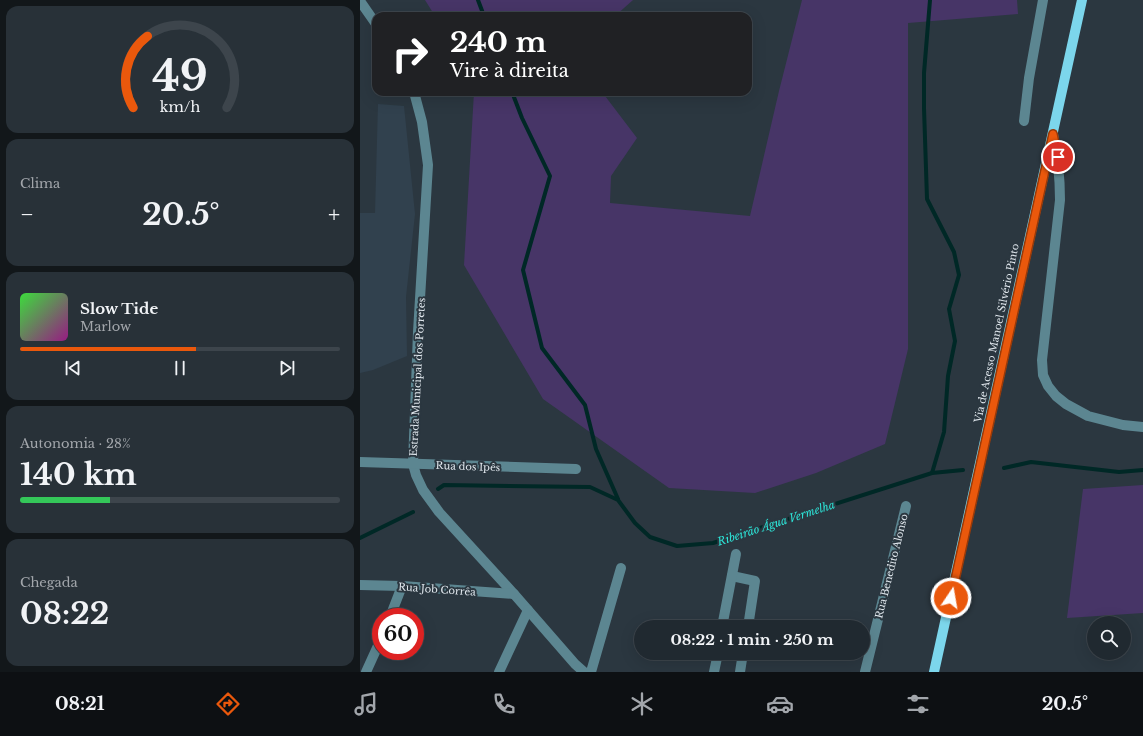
<!DOCTYPE html>
<html lang="pt">
<meta charset="utf-8">
<style>
body{margin:0;font-family:"Libre Baskerville",serif;background:#283138;color:#f1f3f6;height:100vh;display:flex;flex-direction:column;font-size:15px;white-space:nowrap}
*{box-sizing:border-box;margin:0}
p{font-size:13px;color:#a2a6ab}
.icon{flex:none;width:22px;height:22px;fill:none;stroke:currentColor;stroke-width:2;stroke-linecap:round;stroke-linejoin:round}
.map{position:relative;flex:1;overflow:hidden}
.sheet{display:flex;flex-direction:column;gap:6px;padding:6px;background:#12171a;width:360px}
.sheet>*{flex:none}
.banner{position:absolute;left:12px;top:12px;width:380px;height:84px;border-radius:12px;box-shadow:0 4px 16px #0002,0 0 0 1px #3d454c;background:#202124;color:#fff;overflow:hidden}
.fabs{position:absolute;left:727px;top:616px;display:grid;gap:8px}
.fabs a{display:grid;place-items:center;width:44px;height:44px;border-radius:50%;background:#202930;box-shadow:0 4px 16px #0002,0 0 0 1px #3d454c;font-size:20px}
.speed{position:absolute;left:12px;top:608px;display:flex;gap:8px;font-size:20px;font-weight:700;text-align:center}
.speed>*{display:grid;place-content:center;width:52px;height:52px;border-radius:50%;background:#202930;box-shadow:0 4px 16px #0002,0 0 0 1px #3d454c;line-height:1}
.speed .limit{border:6px solid #d22;background:#fff;color:#111}
.pin{position:absolute;display:grid;place-items:center;width:34px;height:34px;color:#fff;margin:-17px;border:2px solid #fff;border-radius:50%;box-shadow:0 1px 4px #0007}
.me{position:absolute;width:44px;margin:-22px;rotate:12deg;stroke-linejoin:round;filter:drop-shadow(0 0 3px #0008)}
.turn{display:flex;align-items:center;gap:14px;height:84px;padding:0 12px;font-size:18px}
.turn .icon{width:52px;height:52px;stroke-width:2.5}
.turn b{display:block;font-size:28px;line-height:34px}
.big{font-size:30px;font-weight:700;line-height:1.1}
.sheet .card{flex:1;display:flex;flex-direction:column;justify-content:center;gap:6px;min-width:0;padding:0 14px;border-radius:12px;background:#283138}
.sheet .dial{align-items:center;gap:0}
.dial svg{height:104px;overflow:visible;fill:none;stroke:#3d454c;stroke-width:7;stroke-linecap:round;text-anchor:middle}
.dial text{fill:#f1f3f6;stroke:none}
.song{display:flex;align-items:center;gap:12px}
.cover{width:48px;height:48px;border-radius:6px;background:linear-gradient(135deg,hsl(120 70% 55%),hsl(310 70% 35%))}
.played{height:4px;border-radius:2px;background:linear-gradient(90deg,#ea580c 55%,#3d454c 55%)}
.keys{display:flex;justify-content:space-around;direction:ltr}
.heat{display:flex;justify-content:space-between;align-items:center;font-size:22px;direction:ltr}
.charge{height:6px;border-radius:3px;background:linear-gradient(90deg,#34c759 28%,#3d454c 0)}
.trip{position:absolute;left:274px;top:620px;width:236px;height:40px;border-radius:20px;background:#202930;box-shadow:0 4px 16px #0002,0 0 0 1px #3d454c;font-weight:700;line-height:40px;text-align:center}
.tab-bar{display:flex;height:64px;justify-content:space-around;align-items:center;background:#0d1013;color:#a2a6ab}
.tab-bar .icon{width:28px;height:28px}
.tab-bar .on{color:#ea580c}
.tab-bar b{font-size:18px;color:#f1f3f6}
main{display:flex;flex:1;min-height:0}
.map>svg:first-child{display:block}
.built{fill:#31414e}
.green{fill:#473567}
.lines{fill:none;stroke-linecap:round;stroke-linejoin:round}
.stream{stroke:#002826;stroke-width:4}
.minor{stroke:#5c8691;stroke-width:10}
.major{stroke:#7cd6ec;stroke-width:10}
.route-casing{stroke:#983908;stroke-width:10}
.route{stroke:#ea580c;stroke-width:7}
.labels{text-anchor:middle;stroke-width:4;stroke-linejoin:round;paint-order:stroke}
.street-label{font-size:10px;fill:#dfe6ec;stroke:#2b3740}
.water-label{font-size:11px;font-style:italic;fill:#2de5d8;stroke:#2b3740}
</style>
<main>
<section class="sheet">
<div class="card dial"><svg viewBox="0 0 100 80">
<path d="M14 69A42 42 0 1 1 86 69"/>
<path d="M14 69A42 42 0 0 1 25 14" stroke="#ea580c"/>
<text x="50" y="56" font-size="32" font-weight="700">49</text>
<text x="50" y="72" font-size="11">km/h</text>
</svg></div>
<div class="card"><p>Clima</p>
<div class="heat"><a>−</a><b class="big">20.5°</b><a>+</a></div>
</div>
<div class="card">
<div class="song"><i class="cover"></i><div><b>Slow Tide</b><p>Marlow</p></div></div>
<div class="played"></div>
<div class="keys"><svg class="icon" aria-label="previous" viewBox="0 0 24 24"><path d="M18 5L8 12l10 7zM5 5v14"/></svg><svg class="icon" aria-label="pause" viewBox="0 0 24 24"><path d="M8 5v14M16 5v14"/></svg><svg class="icon" aria-label="next" viewBox="0 0 24 24"><path d="M6 5l10 7-10 7zM19 5v14"/></svg></div>
</div>
<div class="card"><p>Autonomia · 28%</p><b class="big">140 km</b><div class="charge"></div></div>
<div class="card"><p>Chegada</p><b class="big">08:22</b></div>
</section>
<div class="map">
<svg width="783" height="672" viewBox="0 0 783 672">
<rect width="100%" height="100%" fill="#2b3740"/>
<path class="built" d="M 18,104 L 44,106 L 55,214 L 46,297 L 47,356 L 13,370 L 0,373 L 0,213 L 15,213 Z"/>
<g class="green">
<path d="M 65,0 L 273,0 L 255,16 L 75,16 Z"/>
<path d="M 442,0 L 657,0 L 658,14 L 548,23 L 548,349 L 525,444 L 456,473 L 395,493 L 309,488 L 183,399 L 104,265 L 114,92 L 242,92 L 277,138 L 251,176 L 250,203 L 390,216 L 419,91 Z"/>
<path d="M 783,485 L 783,613 L 707,618 L 723,489 Z"/>
</g>
<g class="lines">
<g class="stream">
<path d="M 118,0 L 124,16"/>
<path d="M 570,0 L 564,73 L 564,108 L 567,199 L 594,252 L 599,275 L 589,309 L 595,341 L 588,376 L 584,432 L 572,473"/>
<path d="M 152,92 L 162,118 L 190,176 L 163,270 L 182,348 L 225,405 L 236,449 L 258,499"/>
<path d="M 644,468 L 671,462 L 759,472 L 783,470"/>
<path d="M 78,489 L 84,485 L 230,487 L 258,500 L 275,523 L 290,537 L 317,546 L 353,543 L 572,473 L 603,470"/>
<path d="M 0,538 L 53,512"/>
</g>
<g class="minor">
<path d="M 0,1 L 16,24"/>
<path d="M 54,92 L 62,122 L 68,165 L 58,332 L 53,464 L 56,475 L 63,490 L 79,512 L 154,594 L 215,664 L 224,672"/>
<path d="M 664,121 L 669,78 L 683,0"/>
<path d="M 693,134 C 698,157 700,176 700,200 L 682,360 L 683,375 L 688,386 L 696,396 L 706,404 L 728,416 L 763,425 L 783,427"/>
<path d="M 0,462 L 216,469"/>
<path d="M 372,576 L 395,581 L 388,627"/>
<path d="M 0,585 L 42,586 L 154,594"/>
<path d="M 30,617 L 42,586"/>
<path d="M 362,627 L 376,554"/>
<path d="M 6,672 L 21,639"/>
<path d="M 139,672 L 168,610"/>
<path d="M 231,672 L 261,568"/>
<path d="M 354,672 L 358,653"/>
<path d="M 380,672 L 383,653"/>
<path d="M 505,672 L 546,506"/>
</g>
<path class="major" d="M 574,672 L 722,0"/>
</g>
<g class="lines">
<defs>
<path id="route" d="M 591,598 L 693,134 L 698,157"/>
</defs>
<use href="#route" class="route-casing"/>
<use href="#route" class="route"/>
</g>
<g class="labels">
<g class="street-label">
<text transform="translate(636 333) rotate(-78)" y="4">Via de Acesso Manoel Silvério Pinto</text>
<text transform="translate(57 377) rotate(-87)" y="4">Estrada Municipal dos Porretes</text>
<text transform="translate(108 466) rotate(2)" y="4">Rua dos Ipês</text>
<text transform="translate(531 566) rotate(-76)" y="4">Rua Benedito Alonso</text>
<text transform="translate(77 589) rotate(4)" y="4">Rua Job Corrêa</text>
</g>
<g class="water-label">
<text transform="translate(416 523) rotate(-18)" y="4">Ribeirão Água Vermelha</text>
</g>
</g>
</svg>
<div class="fabs">
<a><svg class="icon" aria-label="search" viewBox="0 0 24 24"><circle cx="10" cy="10" r="6"/><path d="M15 15l6 6"/></svg></a>
</div>
<div class="speed"><div class="limit">60</div></div>
<div class="pin" style="left:698px;top:157px;background:#d93025"><svg class="icon" aria-label="arrive" viewBox="0 0 24 24"><path d="M6 21V4h12l-3 4 3 4H6"/></svg></div>
<svg class="me" style="left:591px;top:598px" viewBox="-20 -20 40 40"><circle r="17" fill="#ea580c" stroke="#fff" stroke-width="3"/><path d="M0-11L8 9 0 5-8 9z" fill="#fff"/></svg>
<div class="trip">08:22 · 1 min · 250 m</div>
<div class="banner">
<div class="turn"><svg class="icon" aria-label="right" viewBox="0 0 24 24"><path d="M7 20v-9h11M14 6l5 5-5 5"/></svg><div><b>240 m</b>Vire à direita</div></div>
</div>
</div>
</main>
<nav class="tab-bar">
<b>08:21</b>
<svg class="icon on" aria-label="directions" viewBox="0 0 24 24"><path d="M12 3l9 9-9 9-9-9zM9 14v-3h6M13 9l2 2-2 2"/></svg>
<svg class="icon" aria-label="music" viewBox="0 0 24 24"><path d="M9 18V5l10-2v13"/><circle cx="6" cy="18" r="3"/><circle cx="16" cy="16" r="3"/></svg>
<svg class="icon" aria-label="phone" viewBox="0 0 24 24"><path d="M5 4h4l2 5-3 2q2 4 5 5l2-3 5 2v4C11 20 4 13 5 4z"/></svg>
<svg class="icon" aria-label="climate" viewBox="0 0 24 24"><path d="M12 3v18M4 7l16 10M4 17L20 7"/></svg>
<svg class="icon" aria-label="car" viewBox="0 0 24 24"><path d="M5 17H2v-5l4-1 3-4h7l3 4 3 1v5h-3M9 17h6M6 11h13"/><circle cx="7" cy="17" r="2"/><circle cx="17" cy="17" r="2"/></svg>
<svg class="icon" aria-label="filters" viewBox="0 0 24 24"><path d="M4 7h16M4 17h16"/><circle cx="9" cy="7" r="2"/><circle cx="15" cy="17" r="2"/></svg>
<b>20.5°</b>
</nav>
